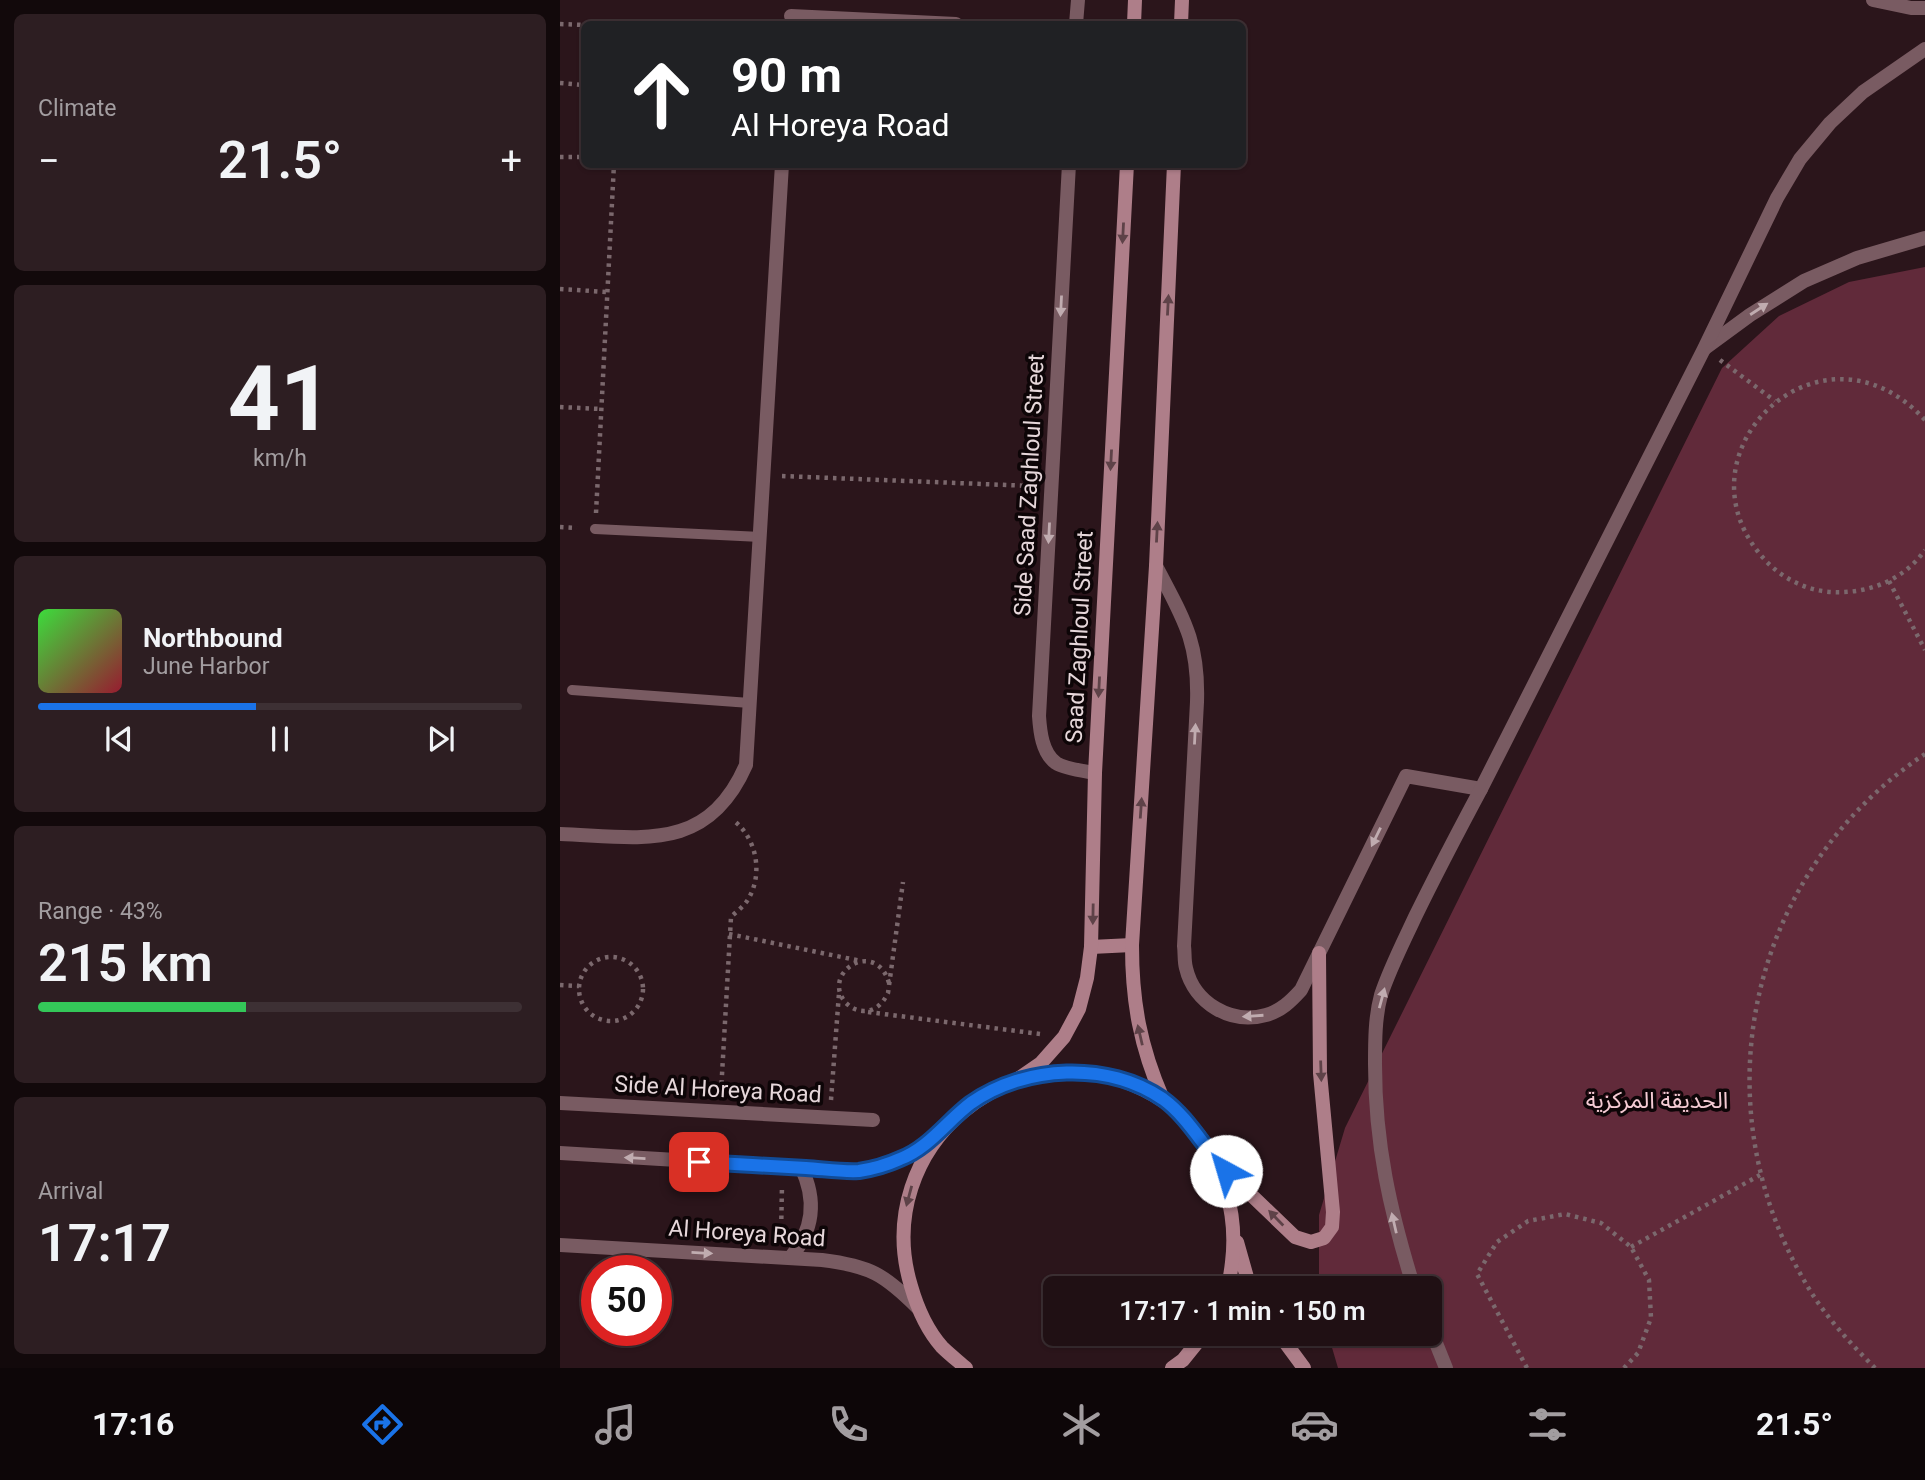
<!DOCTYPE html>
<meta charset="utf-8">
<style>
body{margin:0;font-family:Roboto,"Noto Sans Arabic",sans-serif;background:#2d1e22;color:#f1f3f6;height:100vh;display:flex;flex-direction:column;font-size:26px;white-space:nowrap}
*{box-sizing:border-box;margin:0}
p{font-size:23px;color:#a29da0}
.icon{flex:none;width:38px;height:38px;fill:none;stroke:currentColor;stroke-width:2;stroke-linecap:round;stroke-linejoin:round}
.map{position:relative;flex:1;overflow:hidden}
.sheet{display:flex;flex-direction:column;gap:14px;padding:14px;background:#12090b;width:560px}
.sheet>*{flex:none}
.hud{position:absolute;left:21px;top:21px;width:665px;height:147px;border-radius:10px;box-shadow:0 2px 5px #0004,0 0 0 2px #3d3034;background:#202124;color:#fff;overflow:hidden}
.speed{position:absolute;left:21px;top:1255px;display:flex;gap:14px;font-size:35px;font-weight:700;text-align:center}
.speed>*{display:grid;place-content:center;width:91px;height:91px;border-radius:50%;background:#201014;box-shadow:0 2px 5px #0004,0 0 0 2px #3d3034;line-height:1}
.speed .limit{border:10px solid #d22;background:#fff;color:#111}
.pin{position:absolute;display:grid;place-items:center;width:60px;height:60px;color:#fff;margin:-30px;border-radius:14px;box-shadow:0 4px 10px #0006}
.me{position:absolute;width:77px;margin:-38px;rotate:321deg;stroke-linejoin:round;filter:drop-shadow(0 0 5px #0008)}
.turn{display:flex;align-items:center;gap:24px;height:147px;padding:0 35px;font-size:32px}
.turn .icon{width:91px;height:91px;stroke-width:2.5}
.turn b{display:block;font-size:49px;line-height:60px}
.big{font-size:52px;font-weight:600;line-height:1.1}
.sheet .widget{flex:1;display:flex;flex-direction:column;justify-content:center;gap:10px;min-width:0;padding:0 24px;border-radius:10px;background:#2d1e22}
.sheet .dial{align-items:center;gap:0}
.dial b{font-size:91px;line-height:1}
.song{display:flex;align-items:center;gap:21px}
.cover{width:84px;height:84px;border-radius:10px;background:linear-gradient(135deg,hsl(120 70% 55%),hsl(350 70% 35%))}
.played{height:7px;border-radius:4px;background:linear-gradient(90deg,#1a73e8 45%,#3d3034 45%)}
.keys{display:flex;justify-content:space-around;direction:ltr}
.heat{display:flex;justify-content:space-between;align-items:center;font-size:38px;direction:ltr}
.charge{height:10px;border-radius:5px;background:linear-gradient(90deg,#34c759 43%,#3d3034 0)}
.trip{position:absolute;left:483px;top:1276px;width:399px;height:70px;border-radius:10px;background:#201014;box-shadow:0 2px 5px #0004,0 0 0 2px #3d3034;font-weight:600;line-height:70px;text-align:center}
.tab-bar{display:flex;height:112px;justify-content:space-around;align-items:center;background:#0d0608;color:#a29da0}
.tab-bar .icon{width:49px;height:49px}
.tab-bar .active{color:#1a73e8}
.tab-bar b{font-size:32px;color:#f1f3f6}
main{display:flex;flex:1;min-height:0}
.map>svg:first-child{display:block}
.green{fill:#612a3a}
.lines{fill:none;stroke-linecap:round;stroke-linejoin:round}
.path{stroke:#7b686d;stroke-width:4.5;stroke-dasharray:3.5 5;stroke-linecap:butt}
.service{stroke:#795b62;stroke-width:10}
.minor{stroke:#795b62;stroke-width:14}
.tertiary{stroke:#795b62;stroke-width:14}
.secondary{stroke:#ae7e89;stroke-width:14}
.oneway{fill:#5e4248}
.oneway2{fill:#c0acb0}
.route-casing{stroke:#114b97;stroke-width:18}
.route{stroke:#1a73e8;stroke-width:12}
.labels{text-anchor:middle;stroke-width:7;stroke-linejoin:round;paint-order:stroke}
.street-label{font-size:23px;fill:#e6d7da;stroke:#0d0507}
.park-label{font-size:23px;fill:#f5cbd4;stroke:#0d0507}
</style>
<main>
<section class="sheet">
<div class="widget"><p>Climate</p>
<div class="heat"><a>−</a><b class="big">21.5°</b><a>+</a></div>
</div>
<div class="widget dial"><b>41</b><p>km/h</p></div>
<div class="widget">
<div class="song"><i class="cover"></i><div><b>Northbound</b><p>June Harbor</p></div></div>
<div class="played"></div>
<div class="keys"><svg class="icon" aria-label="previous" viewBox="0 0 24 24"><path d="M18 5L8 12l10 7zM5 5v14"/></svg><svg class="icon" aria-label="pause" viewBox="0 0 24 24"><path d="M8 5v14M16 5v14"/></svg><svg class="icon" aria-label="next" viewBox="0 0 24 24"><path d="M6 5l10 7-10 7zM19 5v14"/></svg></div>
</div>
<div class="widget"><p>Range · 43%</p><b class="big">215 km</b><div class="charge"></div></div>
<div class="widget"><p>Arrival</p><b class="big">17:17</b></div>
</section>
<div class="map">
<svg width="1365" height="1368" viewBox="0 0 1365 1368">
<rect width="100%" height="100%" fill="#2b151b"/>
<path class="green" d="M 1365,267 L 1365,1368 L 778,1368 L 768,1334 L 870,1334 L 870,1288 L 759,1288 L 759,1215 L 785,1128 L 1162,368 L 1219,316 L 1289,282 Z"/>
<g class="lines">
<g class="path">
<path d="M 0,24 L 24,25"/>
<path d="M 0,83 L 24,85"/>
<path d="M 0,157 L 24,157"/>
<path d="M 0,289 L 47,292"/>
<path d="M 1160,360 L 1215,401"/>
<path d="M 0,407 L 41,409"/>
<path d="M 1365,420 C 1260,306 1107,456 1206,561 C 1222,578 1247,591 1272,592 C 1308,594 1344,580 1365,550"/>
<path d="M 222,476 L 472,486"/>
<path d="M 36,513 L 54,164"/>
<path d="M 0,527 L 17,528"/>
<path d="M 1329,581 L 1365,650"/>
<path d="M 169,934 L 301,961"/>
<circle cx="51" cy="989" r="32"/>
<path d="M 329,983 C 316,938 261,972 285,1002 C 290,1007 296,1011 304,1011 C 316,1011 323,1003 328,993 L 343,882"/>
<path d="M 0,985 L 19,986"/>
<path d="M 308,1012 L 480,1034"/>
<path d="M 161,1092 L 171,917 C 176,912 183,907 187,901 C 204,875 197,838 173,820"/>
<path d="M 271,1100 L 279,993"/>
<path d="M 221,1236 L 222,1185"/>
<path d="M 1071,1247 L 1200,1175"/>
<path d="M 967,1368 L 917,1274 L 937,1242 L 968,1221 L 1005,1214 L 1041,1223 L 1071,1247 L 1089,1280 L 1091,1318 L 1078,1353 L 1064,1368"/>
<path d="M 1315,1368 C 1289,1342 1263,1314 1245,1282 C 1138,1100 1190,871 1365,754"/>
</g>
<g class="service">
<path d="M 35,529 L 201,537"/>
<path d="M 12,690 L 190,703"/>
</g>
<g class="minor">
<path d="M 231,16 L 396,24"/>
<path d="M 516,24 L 518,0"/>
<path d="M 509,164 L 479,716 C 480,731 482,753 496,763 C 505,769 524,771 535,773"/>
<path d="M 0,834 C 80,837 147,854 186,765 L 222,164"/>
<path d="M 0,1103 L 313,1120"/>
</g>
<g class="tertiary">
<path d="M 1313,0 L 1351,8 L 1365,8"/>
<path d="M 1145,348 L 1190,315 L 1244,281 L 1297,258 L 1365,238"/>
<path d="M 596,566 C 623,618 639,641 637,702 L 624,946 C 625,953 624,961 626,968 C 634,1003 671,1025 706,1015 C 721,1011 731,1001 741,990 L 846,776 L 921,789"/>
<path d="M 0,1153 L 300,1171 L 342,1159 L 379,1134"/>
<path d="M 0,1245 L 262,1260 C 310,1266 324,1274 358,1308"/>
<path d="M 230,1258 C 254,1230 257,1200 241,1167"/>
<path d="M 854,1288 C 830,1211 815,1144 815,1064 C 815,1041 815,1017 821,995 C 830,968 843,943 855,917 C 876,874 898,832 921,789 L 1144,349 L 1217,198 L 1240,159 L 1270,123 L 1303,92 L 1365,49"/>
<path d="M 870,1328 L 886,1368"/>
</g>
<g class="secondary">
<path d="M 574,24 L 575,0"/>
<path d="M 621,24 L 622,0"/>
<path d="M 531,947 L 572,945"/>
<path d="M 452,1083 L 481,1063 L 504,1037 L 519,1009 L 527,978 L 531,947 L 535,773 L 567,164"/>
<path d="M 603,1099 C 580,1046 572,1002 572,945 L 596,566 L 614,164"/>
<path d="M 660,1165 L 735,1237 L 751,1242 L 764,1238 L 772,1227 L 773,1212 L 760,1073 L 759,953"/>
<path d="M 677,1242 L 690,1288"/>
<path d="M 719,1334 L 744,1368"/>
<path d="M 406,1368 C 398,1361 389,1354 382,1347 C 367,1330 357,1307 351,1286 C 309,1147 454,1026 584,1090 C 616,1105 646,1136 659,1169 C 671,1201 676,1229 672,1262 C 671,1271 670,1280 667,1288"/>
<path d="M 612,1368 L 623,1360 L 644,1334"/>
</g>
</g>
<defs><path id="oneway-solid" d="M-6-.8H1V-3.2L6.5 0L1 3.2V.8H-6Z" transform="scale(1.75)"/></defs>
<g class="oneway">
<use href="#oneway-solid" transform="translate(563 233) rotate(93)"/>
<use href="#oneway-solid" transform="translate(608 305) rotate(-87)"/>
<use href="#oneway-solid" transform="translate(551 460) rotate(93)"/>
<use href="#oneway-solid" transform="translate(597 532) rotate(-87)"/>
<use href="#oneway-solid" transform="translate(539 687) rotate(93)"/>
<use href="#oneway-solid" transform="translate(581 808) rotate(-86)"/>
<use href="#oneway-solid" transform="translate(533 914) rotate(91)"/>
<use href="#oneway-solid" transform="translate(580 1035) rotate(-103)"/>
<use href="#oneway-solid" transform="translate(761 1071) rotate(88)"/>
<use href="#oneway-solid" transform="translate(349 1196) rotate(105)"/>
<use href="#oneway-solid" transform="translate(716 1218) rotate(-134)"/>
</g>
<g class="oneway2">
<use href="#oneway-solid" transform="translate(501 306) rotate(93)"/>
<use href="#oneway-solid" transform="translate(1199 309) rotate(-33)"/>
<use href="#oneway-solid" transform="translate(489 533) rotate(93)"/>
<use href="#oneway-solid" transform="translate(635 734) rotate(-87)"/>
<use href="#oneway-solid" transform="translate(816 837) rotate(116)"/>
<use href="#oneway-solid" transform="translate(822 998) rotate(-75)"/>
<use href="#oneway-solid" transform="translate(693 1016) rotate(176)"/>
<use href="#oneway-solid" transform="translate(75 1158) rotate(-177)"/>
<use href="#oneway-solid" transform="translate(834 1223) rotate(-103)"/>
<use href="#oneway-solid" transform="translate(142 1253) rotate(3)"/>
</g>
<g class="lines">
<defs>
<path id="route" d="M 139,1162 C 175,1164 210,1166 246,1168 C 263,1169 282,1172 299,1171 C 312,1169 329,1164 340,1159 C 369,1148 387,1121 411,1103 C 465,1065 548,1061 603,1099 C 629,1118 644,1148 666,1171"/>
</defs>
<use href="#route" class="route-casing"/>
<use href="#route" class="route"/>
</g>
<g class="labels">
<g class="street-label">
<text transform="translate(469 485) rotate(-87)" y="8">Side Saad Zaghloul Street</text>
<text transform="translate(519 637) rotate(-87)" y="8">Saad Zaghloul Street</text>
<text transform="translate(158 1089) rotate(3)" y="8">Side Al Horeya Road</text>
<text transform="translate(187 1233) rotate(4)" y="8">Al Horeya Road</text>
</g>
<g class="park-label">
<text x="1097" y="1108">الحديقة المركزية</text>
</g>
</g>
</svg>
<div class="speed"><div class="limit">50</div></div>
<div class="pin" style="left:139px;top:1162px;background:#d93025"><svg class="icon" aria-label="arrive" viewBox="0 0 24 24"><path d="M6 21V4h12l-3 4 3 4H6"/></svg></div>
<svg class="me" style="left:666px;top:1171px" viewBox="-20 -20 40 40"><circle r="19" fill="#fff"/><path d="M0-13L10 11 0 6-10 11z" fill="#1a73e8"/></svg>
<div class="trip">17:17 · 1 min · 150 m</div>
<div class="hud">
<div class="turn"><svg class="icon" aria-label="ahead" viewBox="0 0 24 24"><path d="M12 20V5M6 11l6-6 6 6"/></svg><div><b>90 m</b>Al Horeya Road</div></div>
</div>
</div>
</main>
<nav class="tab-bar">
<b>17:16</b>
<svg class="icon active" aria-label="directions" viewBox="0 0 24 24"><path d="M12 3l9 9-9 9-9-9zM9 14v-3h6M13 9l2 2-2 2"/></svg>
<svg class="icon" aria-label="music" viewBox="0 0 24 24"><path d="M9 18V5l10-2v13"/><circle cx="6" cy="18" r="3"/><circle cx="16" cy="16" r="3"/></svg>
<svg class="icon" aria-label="phone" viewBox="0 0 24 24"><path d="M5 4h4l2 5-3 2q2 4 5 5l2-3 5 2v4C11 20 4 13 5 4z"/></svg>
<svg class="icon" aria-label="climate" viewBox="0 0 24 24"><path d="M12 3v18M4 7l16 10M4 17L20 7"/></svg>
<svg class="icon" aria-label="car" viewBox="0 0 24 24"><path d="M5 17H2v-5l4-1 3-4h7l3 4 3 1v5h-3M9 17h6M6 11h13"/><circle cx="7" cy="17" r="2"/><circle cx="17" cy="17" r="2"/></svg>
<svg class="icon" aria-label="filters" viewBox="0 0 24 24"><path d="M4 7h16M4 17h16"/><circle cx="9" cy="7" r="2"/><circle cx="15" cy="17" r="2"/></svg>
<b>21.5°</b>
</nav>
